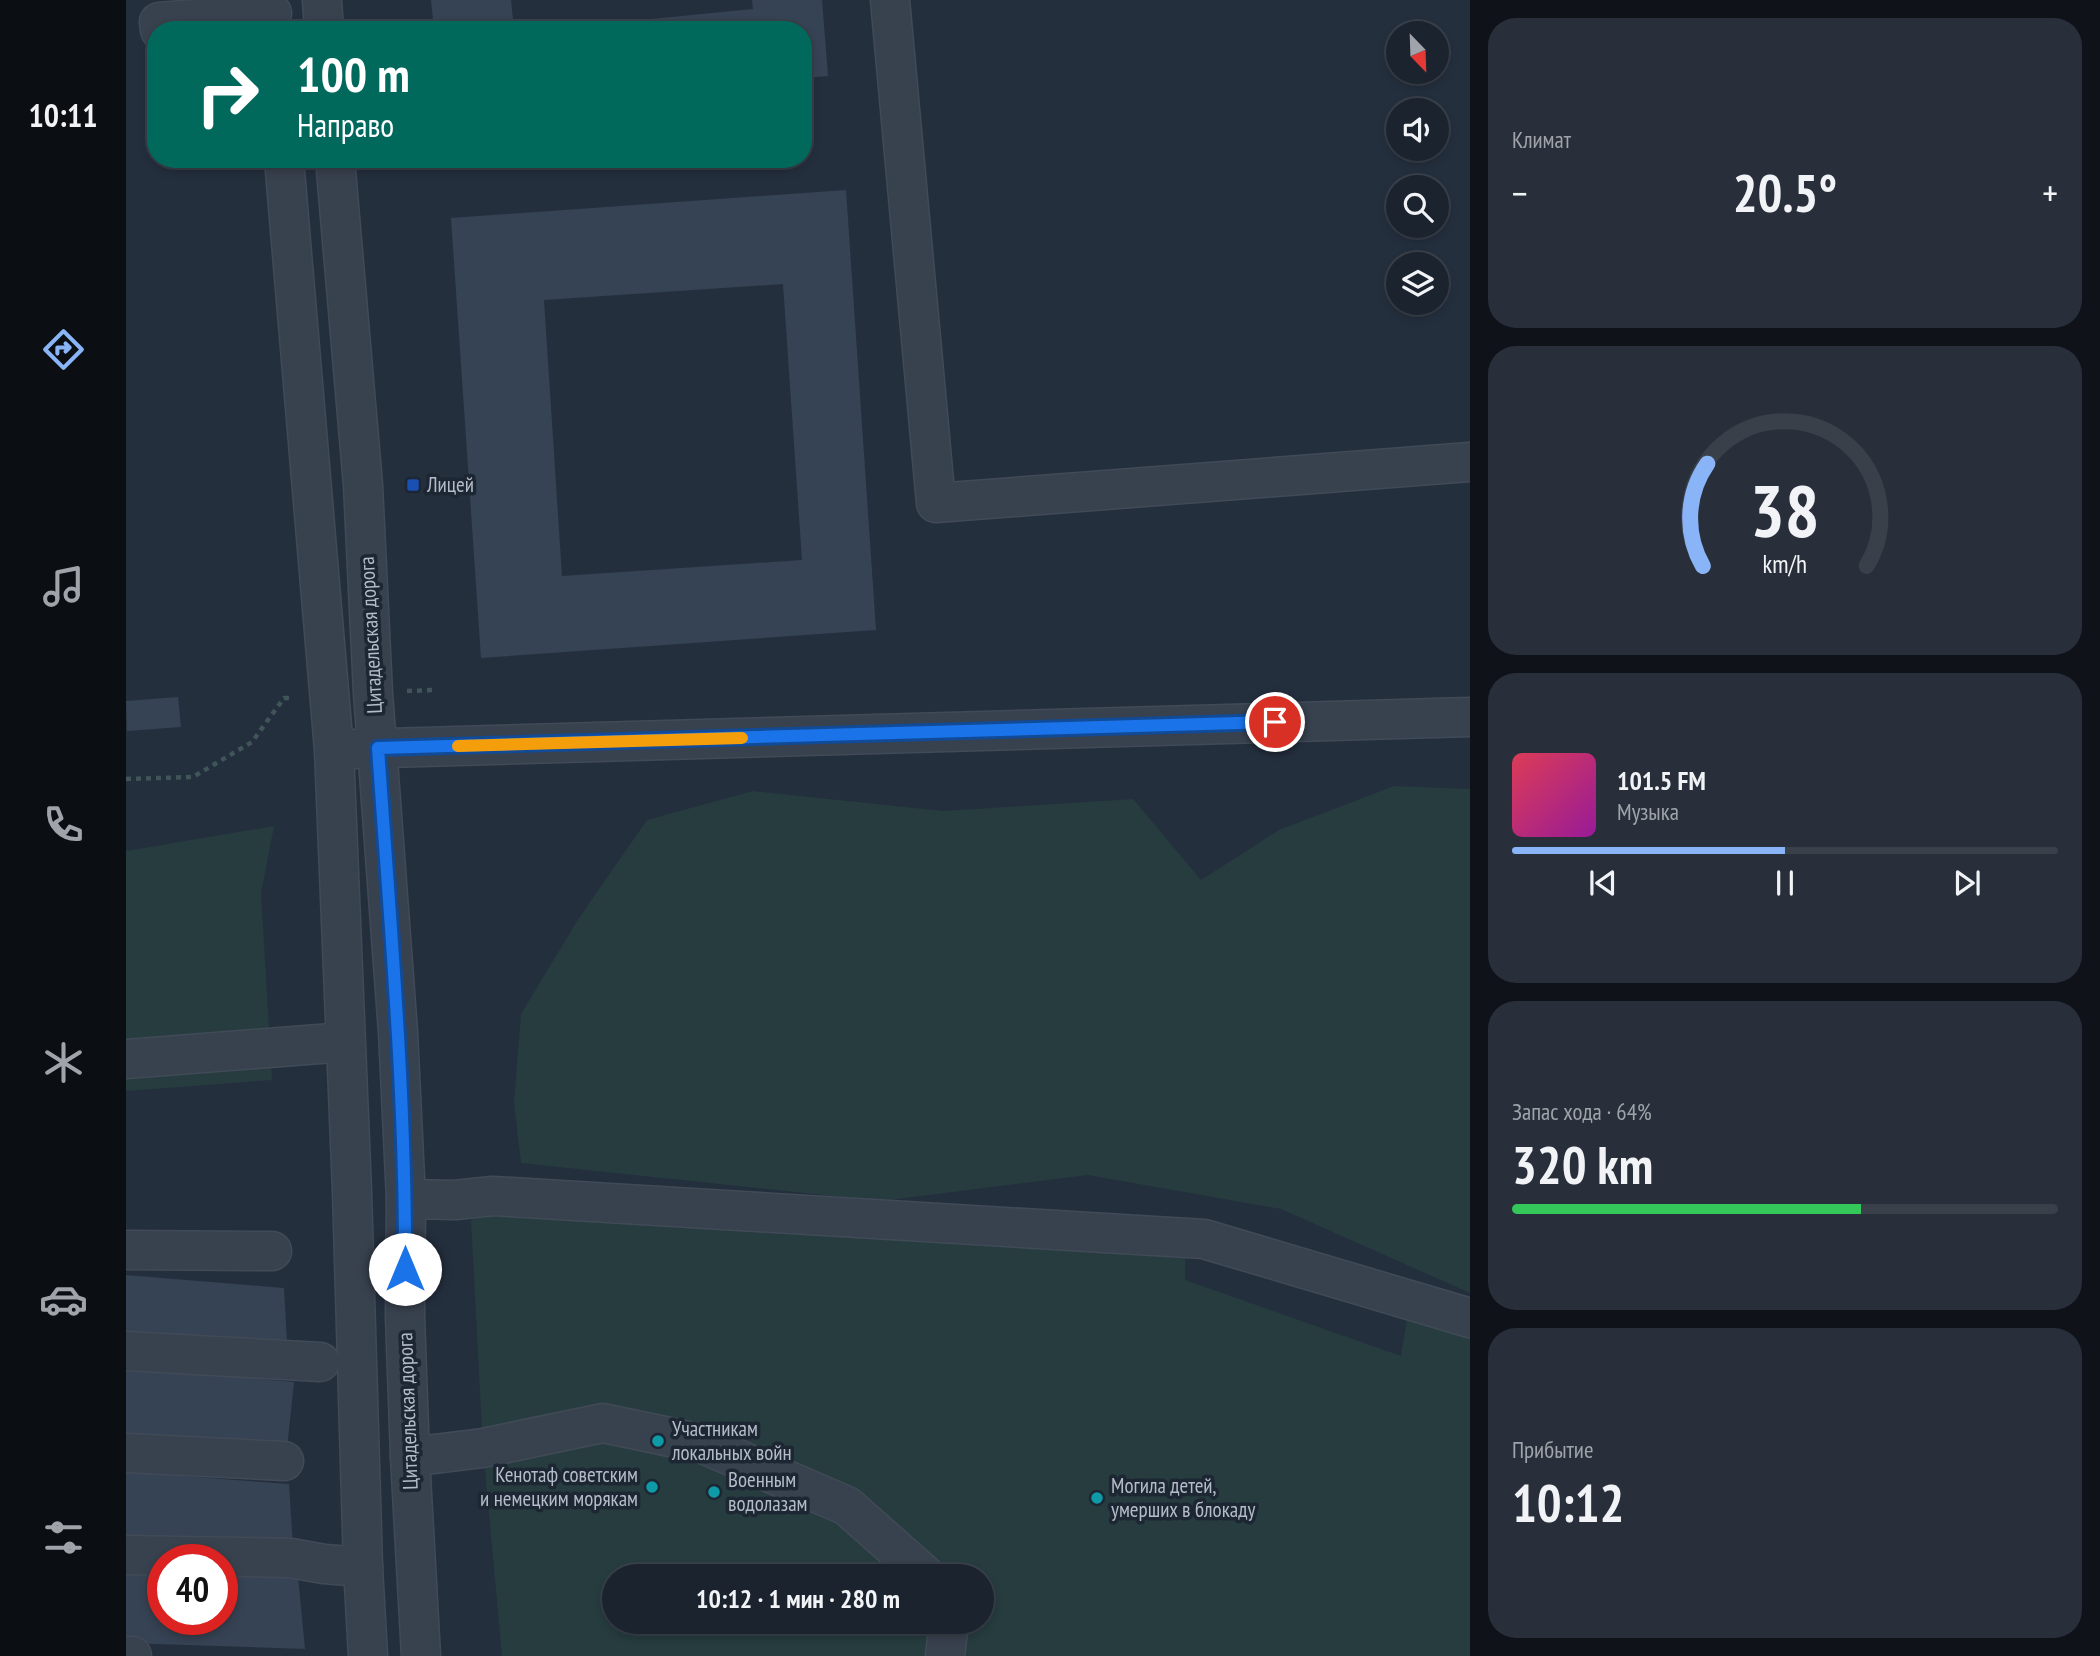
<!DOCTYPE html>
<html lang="ru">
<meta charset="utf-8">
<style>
body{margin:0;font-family:"PT Sans Narrow",sans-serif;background:#282f3a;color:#f1f3f6;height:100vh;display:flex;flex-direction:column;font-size:26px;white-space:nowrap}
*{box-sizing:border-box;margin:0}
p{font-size:23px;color:#a0a4aa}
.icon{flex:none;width:38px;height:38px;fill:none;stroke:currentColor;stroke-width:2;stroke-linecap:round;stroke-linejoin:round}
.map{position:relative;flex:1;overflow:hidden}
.side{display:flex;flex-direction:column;gap:18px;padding:18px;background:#0f1319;width:630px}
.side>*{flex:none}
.guide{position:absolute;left:21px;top:21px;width:665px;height:147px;border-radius:28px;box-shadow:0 4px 10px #0003,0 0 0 2px #39404a;background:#00695c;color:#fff;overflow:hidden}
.needle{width:46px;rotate:157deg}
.tools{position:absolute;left:1260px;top:21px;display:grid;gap:14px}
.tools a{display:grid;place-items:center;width:63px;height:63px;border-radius:50%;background:#1b232e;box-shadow:0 4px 10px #0003,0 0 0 2px #39404a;font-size:35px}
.speed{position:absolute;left:21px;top:1544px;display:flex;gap:14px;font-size:35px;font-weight:700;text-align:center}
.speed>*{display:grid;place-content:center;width:91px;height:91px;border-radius:50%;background:#1b232e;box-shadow:0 4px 10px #0003,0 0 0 2px #39404a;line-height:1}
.speed .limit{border:10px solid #d22;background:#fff;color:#111}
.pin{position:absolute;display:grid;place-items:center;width:60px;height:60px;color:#fff;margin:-30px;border:4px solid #fff;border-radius:50%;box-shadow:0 2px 7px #0007}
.me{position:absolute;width:77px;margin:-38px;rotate:0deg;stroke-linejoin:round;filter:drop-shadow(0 0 5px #0008)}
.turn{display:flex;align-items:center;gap:24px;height:147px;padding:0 35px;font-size:32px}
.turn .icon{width:91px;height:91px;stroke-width:2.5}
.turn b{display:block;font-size:49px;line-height:60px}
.big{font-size:52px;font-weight:700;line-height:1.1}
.side .card{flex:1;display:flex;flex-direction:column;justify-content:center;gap:10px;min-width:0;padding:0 24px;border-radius:28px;background:#282f3a}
.side .dial{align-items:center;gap:0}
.dial svg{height:182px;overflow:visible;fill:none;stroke:#39404a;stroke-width:7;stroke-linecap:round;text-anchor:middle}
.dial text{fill:#f1f3f6;stroke:none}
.song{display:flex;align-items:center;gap:21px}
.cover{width:84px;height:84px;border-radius:10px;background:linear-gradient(135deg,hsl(350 70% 55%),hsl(300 70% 35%))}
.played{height:7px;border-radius:4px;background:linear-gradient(90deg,#8ab4f8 50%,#39404a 50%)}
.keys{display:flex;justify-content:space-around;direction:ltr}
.heat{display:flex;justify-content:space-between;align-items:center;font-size:38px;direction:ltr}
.charge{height:10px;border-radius:5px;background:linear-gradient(90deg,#34c759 64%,#39404a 0)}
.trip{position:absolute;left:476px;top:1564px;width:392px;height:70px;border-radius:35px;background:#1b232e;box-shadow:0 4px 10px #0003,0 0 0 2px #39404a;font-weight:700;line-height:70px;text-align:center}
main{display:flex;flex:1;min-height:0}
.dock{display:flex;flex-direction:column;width:126px;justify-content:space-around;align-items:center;background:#0b0e12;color:#a0a4aa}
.dock .icon{width:49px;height:49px}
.dock .current{color:#8ab4f8}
.dock b{font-size:32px;color:#f1f3f6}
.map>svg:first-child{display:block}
.green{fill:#263c3f;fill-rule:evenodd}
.building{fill:#364354;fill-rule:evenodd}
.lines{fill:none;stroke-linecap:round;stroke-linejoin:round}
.minor-casing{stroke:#414a57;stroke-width:41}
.path{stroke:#3f5557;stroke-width:4.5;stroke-dasharray:5 5;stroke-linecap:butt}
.minor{stroke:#38414e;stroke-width:38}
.route-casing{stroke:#114b97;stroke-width:18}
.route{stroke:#1a73e8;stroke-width:12}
.slow{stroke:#f59e0b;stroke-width:12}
.transit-dot{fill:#1a4fb4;stroke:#1d2633;stroke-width:2.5}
.culture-dot{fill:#0f9aa8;stroke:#1d2633;stroke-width:2.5}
.labels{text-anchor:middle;stroke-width:7;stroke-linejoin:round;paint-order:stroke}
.poi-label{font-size:21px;fill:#b4bcc9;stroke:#1d2633;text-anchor:start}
.street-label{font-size:21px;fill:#b4bcc9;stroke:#1d2633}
</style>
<main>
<nav class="dock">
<b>10:11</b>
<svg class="icon current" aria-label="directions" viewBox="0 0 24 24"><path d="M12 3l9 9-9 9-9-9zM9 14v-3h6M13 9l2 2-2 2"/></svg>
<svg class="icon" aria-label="music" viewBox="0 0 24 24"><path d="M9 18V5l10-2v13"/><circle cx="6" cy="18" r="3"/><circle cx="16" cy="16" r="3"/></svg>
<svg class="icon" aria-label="phone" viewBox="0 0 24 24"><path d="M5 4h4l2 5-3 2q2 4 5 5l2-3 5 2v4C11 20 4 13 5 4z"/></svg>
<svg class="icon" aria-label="climate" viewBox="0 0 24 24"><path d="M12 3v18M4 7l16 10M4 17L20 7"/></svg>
<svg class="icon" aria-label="car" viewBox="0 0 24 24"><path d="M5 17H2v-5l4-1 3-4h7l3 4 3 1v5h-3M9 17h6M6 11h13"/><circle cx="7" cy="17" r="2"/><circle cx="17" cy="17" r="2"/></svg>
<svg class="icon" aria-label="filters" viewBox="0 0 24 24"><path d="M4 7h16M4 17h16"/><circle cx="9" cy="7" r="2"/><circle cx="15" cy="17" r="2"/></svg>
</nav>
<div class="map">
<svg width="1344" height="1656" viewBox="0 0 1344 1656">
<rect width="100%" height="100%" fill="#242f3e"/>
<g class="green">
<path d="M 1268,786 L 1344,789 L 1344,1293 L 1155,1209 L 962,1175 L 755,1201 L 395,1163 L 388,1103 L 395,1014 L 453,918 L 521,820 L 627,791 L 817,811 L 1007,799 L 1075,880 L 1153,830 Z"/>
<path d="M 148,826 L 135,893 L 146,1080 L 0,1091 L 0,851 Z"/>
<path d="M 366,1211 L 1059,1246 L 1059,1280 L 1275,1356 L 1282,1313 L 1344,1334 L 1344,1656 L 376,1656 L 357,1448 L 345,1220 ZM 488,1577 L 856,1577 L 856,1622 L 488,1622 Z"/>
</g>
<g class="building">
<path d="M 305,0 L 385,0 L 388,30 L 308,30 Z"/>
<path d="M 626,0 L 696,0 L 702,76 L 677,78 L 677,30 L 434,30 L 434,28 L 627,9 Z"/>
<path d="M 720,190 L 750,630 L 355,658 L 325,218 ZM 657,284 L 676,560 L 436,576 L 418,300 Z"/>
<path d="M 52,697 L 55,727 L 1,731 L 0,701 Z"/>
<path d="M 0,1275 L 158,1288 L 161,1343 L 0,1334 Z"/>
<path d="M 0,1367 L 168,1382 L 161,1448 L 0,1438 Z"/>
<path d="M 0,1472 L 163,1484 L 167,1548 L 0,1541 Z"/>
<path d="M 0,1573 L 37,1574 L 37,1619 L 96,1619 L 96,1575 L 172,1577 L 179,1649 L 0,1643 Z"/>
</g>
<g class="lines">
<defs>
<g id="minor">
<path d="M 196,0 L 198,30"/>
<path d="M 764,0 L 810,503 L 1344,462"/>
<path d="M 34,30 L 33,22 L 146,13"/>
<path d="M 158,159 L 208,750 L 226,1191 L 237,1567 L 242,1656"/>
<path d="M 209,159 L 237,485 L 247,693 L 272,1032 L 280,1199 L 279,1316 L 284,1457 L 295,1656"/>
<path d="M 227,749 L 1344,717"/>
<path d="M 0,1059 L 219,1042"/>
<path d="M 280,1199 L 329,1200 L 367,1196 L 1078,1239 L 1344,1318"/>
<path d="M 0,1250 L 146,1251"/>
<path d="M 0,1351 L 194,1362"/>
<path d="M 0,1453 L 158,1461"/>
<path d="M 284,1457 L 357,1448 L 477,1423 L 577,1444 L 721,1506 L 801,1577"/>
<path d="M 0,1555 L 165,1558 L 198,1564 L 237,1567"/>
<path d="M 0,1656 L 6,1656"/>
<path d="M 819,1656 L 823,1622"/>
</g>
</defs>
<use href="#minor" class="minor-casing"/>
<g class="path">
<path d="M 281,691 L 308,690"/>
<path d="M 0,779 L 67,777 L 126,742 L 158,698 L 167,698"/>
</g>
<use href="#minor" class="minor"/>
</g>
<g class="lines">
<defs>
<path id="route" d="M 279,1269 C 280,1095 264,922 252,748 L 1149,722"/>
</defs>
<use href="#route" class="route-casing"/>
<use href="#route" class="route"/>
<path class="slow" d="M 332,746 L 616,738"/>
</g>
<rect class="transit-dot" x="280" y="478" width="14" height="14" rx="3.5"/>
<g class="culture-dot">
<circle cx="532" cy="1441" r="7"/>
<circle cx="526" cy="1487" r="7"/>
<circle cx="588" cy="1492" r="7"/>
<circle cx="971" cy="1498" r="7"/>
</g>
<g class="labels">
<g class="poi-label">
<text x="301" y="492">Лицей</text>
<text x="546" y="1436">Участникам<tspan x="546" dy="24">локальных войн</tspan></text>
<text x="512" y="1482" text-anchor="end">Кенотаф советским<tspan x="512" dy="24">и немецким морякам</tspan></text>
<text x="602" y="1487">Военным<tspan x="602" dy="24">водолазам</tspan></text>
<text x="985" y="1493">Могила детей,<tspan x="985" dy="24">умерших в блокаду</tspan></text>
</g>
<g class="street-label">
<text transform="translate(245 635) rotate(-93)" y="7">Цитадельская дорога</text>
<text transform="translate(282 1411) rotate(-92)" y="7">Цитадельская дорога</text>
</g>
</g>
</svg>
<div class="tools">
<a><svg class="needle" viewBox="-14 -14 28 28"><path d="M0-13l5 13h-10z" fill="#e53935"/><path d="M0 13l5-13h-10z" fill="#a0a4aa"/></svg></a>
<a><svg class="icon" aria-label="sound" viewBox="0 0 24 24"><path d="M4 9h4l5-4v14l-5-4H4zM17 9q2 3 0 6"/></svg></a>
<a><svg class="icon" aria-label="search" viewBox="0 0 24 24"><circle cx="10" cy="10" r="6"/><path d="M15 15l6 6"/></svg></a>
<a><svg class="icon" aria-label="layers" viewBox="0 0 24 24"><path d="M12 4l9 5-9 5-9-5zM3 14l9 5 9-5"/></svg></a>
</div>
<div class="speed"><div class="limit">40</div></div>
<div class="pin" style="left:1149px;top:722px;background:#d93025"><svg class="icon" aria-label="arrive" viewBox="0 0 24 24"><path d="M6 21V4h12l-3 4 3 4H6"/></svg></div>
<svg class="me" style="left:279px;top:1269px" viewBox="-20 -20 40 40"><circle r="19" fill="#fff"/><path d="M0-13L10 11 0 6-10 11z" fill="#1a73e8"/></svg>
<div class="trip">10:12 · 1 мин · 280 m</div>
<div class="guide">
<div class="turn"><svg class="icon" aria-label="right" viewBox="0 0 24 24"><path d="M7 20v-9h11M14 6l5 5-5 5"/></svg><div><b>100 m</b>Направо</div></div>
</div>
</div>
<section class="side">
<div class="card"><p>Климат</p>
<div class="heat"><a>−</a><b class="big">20.5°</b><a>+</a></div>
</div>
<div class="card dial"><svg viewBox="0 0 100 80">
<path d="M14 69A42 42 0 1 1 86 69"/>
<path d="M14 69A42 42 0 0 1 16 24" stroke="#8ab4f8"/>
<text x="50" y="56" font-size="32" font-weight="700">38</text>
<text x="50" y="72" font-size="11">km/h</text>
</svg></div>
<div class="card">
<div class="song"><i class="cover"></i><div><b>101.5 FM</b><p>Музыка</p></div></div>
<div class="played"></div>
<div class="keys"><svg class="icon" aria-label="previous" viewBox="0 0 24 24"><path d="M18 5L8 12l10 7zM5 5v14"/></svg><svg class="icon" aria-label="pause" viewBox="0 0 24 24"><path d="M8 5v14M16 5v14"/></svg><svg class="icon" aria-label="next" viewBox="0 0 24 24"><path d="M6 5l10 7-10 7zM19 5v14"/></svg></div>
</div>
<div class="card"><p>Запас хода · 64%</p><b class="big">320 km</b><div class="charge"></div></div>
<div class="card"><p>Прибытие</p><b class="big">10:12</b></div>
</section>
</main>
